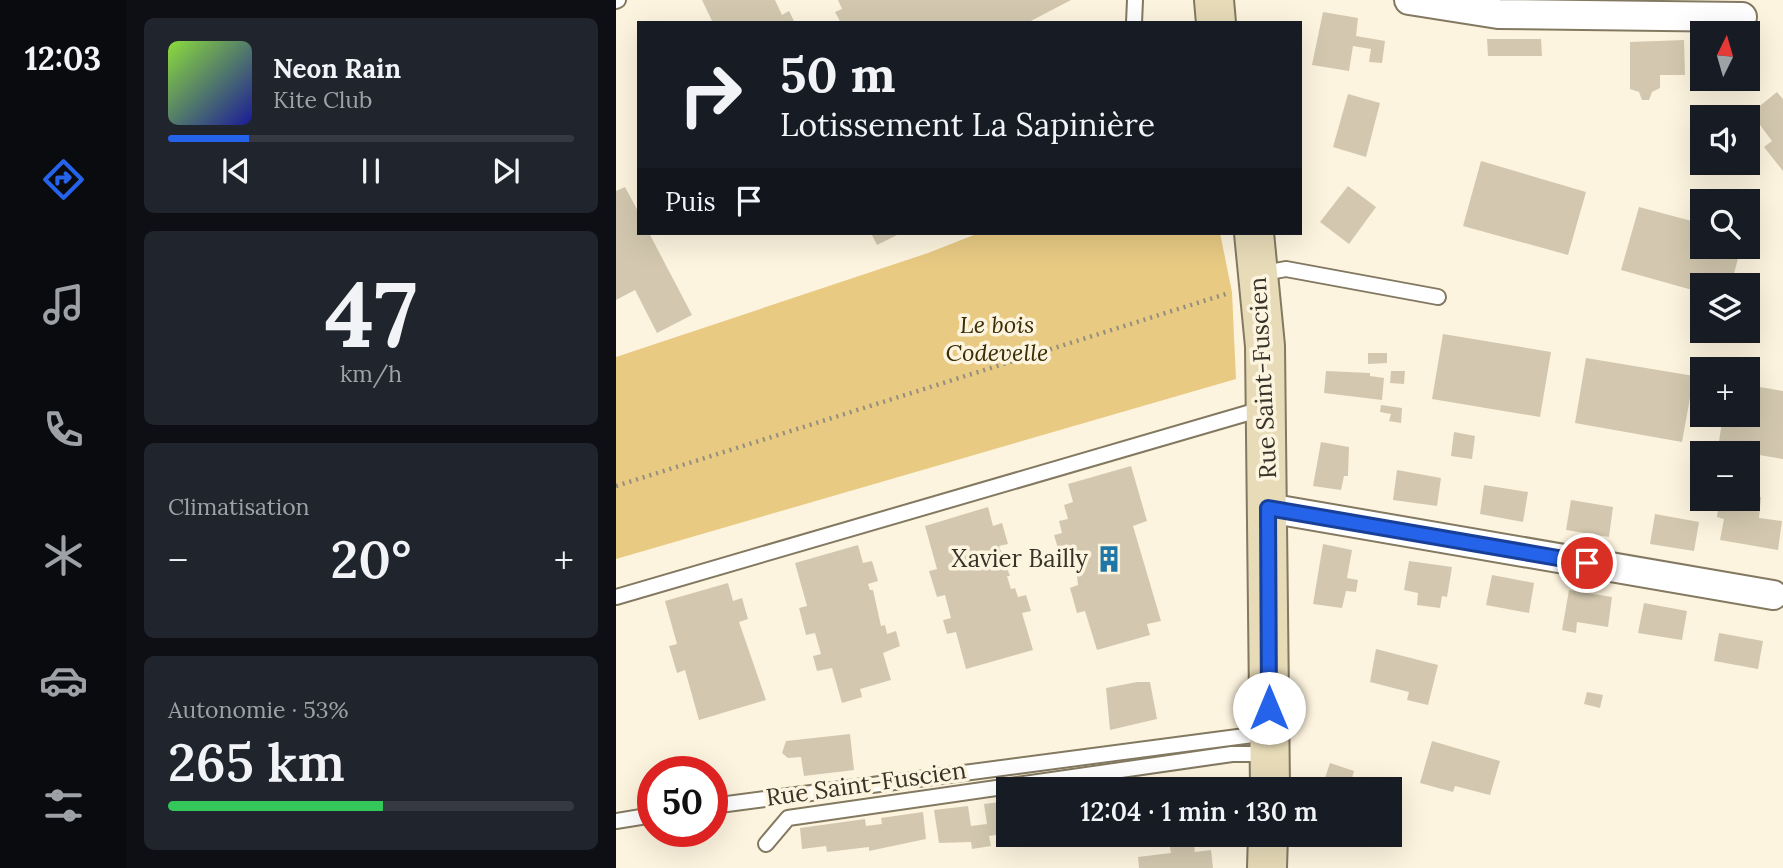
<!DOCTYPE html>
<html lang="fr">
<meta charset="utf-8">
<style>
body{margin:0;font-family:Lora,serif;background:#20242c;color:#f1f3f6;height:100vh;display:flex;flex-direction:column;font-size:26px;white-space:nowrap}
*{box-sizing:border-box;margin:0}
p{font-size:23px;color:#9ea1a6}
.icon{flex:none;width:38px;height:38px;fill:none;stroke:currentColor;stroke-width:2;stroke-linecap:round;stroke-linejoin:round}
.map{position:relative;flex:1;overflow:hidden}
.details{display:flex;flex-direction:column;gap:18px;padding:18px;background:#0d0f14;width:490px}
.details>*{flex:none}
.top-card{position:absolute;left:21px;top:21px;width:665px;height:214px;border-radius:0px;box-shadow:0 7px 28px #0002;background:#171b24;color:#f1f3f6;overflow:hidden}
.needle{width:46px;rotate:5deg}
.tools{position:absolute;left:1074px;top:21px;display:grid;gap:14px}
.tools a{display:grid;place-items:center;width:70px;height:70px;border-radius:0px;background:#171b24;box-shadow:0 7px 28px #0002;font-size:35px}
.speed{position:absolute;left:21px;top:756px;display:flex;gap:14px;font-size:35px;font-weight:700;text-align:center}
.speed>*{display:grid;place-content:center;width:91px;height:91px;border-radius:50%;background:#171b24;box-shadow:0 7px 28px #0002;line-height:1}
.speed .limit{border:10px solid #d22;background:#fff;color:#111}
.pin{position:absolute;display:grid;place-items:center;width:60px;height:60px;color:#fff;margin:-30px;border:4px solid #fff;border-radius:50%;box-shadow:0 2px 7px #0007}
.me{position:absolute;width:77px;margin:-38px;rotate:0deg;stroke-linejoin:round;filter:drop-shadow(0 0 5px #0008)}
.turn{display:flex;align-items:center;gap:24px;height:147px;padding:0 28px;font-size:32px}
.turn .icon{width:91px;height:91px;stroke-width:2.5}
.turn b{display:block;font-size:49px;line-height:60px}
.then{display:flex;align-items:center;height:66px;padding:0 28px;background:#0003;gap:14px;font-size:26px}
.big{font-size:52px;font-weight:600;line-height:1.1}
.details .card{flex:1;display:flex;flex-direction:column;justify-content:center;gap:10px;min-width:0;padding:0 24px;border-radius:10px;background:#20242c}
.details .dial{align-items:center;gap:0}
.dial b{font-size:91px;line-height:1}
.song{display:flex;align-items:center;gap:21px}
.cover{width:84px;height:84px;border-radius:10px;background:linear-gradient(135deg,hsl(90 70% 55%),hsl(240 70% 35%))}
.played{height:7px;border-radius:4px;background:linear-gradient(90deg,#2563eb 20%,#363941 20%)}
.keys{display:flex;justify-content:space-around;direction:ltr}
.heat{display:flex;justify-content:space-between;align-items:center;font-size:38px;direction:ltr}
.charge{height:10px;border-radius:5px;background:linear-gradient(90deg,#34c759 53%,#363941 0)}
.trip{position:absolute;left:380px;top:777px;width:406px;height:70px;border-radius:0px;background:#171b24;box-shadow:0 7px 28px #0002;font-weight:600;line-height:70px;text-align:center}
main{display:flex;flex:1;min-height:0}
.menu{display:flex;flex-direction:column;width:126px;justify-content:space-around;align-items:center;background:#090b0e;color:#9ea1a6}
.menu .icon{width:49px;height:49px}
.menu .current{color:#2563eb}
.menu b{font-size:32px;color:#f1f3f6}
.map>svg:first-child{display:block}
.green{fill:#e8ca83}
.building{fill:#d3c8af}
.lines{fill:none;stroke-linecap:round;stroke-linejoin:round}
.lane-casing{stroke:#837961;stroke-width:18}
.street-casing{stroke:#837961;stroke-width:32}
.secondary-casing{stroke:#837961;stroke-width:42}
.path{stroke:#948e7f;stroke-width:4.5;stroke-dasharray:2 5;stroke-linecap:butt}
.lane{stroke:#fff;stroke-width:14}
.street{stroke:#fff;stroke-width:28}
.secondary{stroke:#e7dbb8;stroke-width:38}
.route-casing{stroke:#184099;stroke-width:18}
.route{stroke:#2563eb;stroke-width:12}
.labels{text-anchor:middle;stroke-width:7;stroke-linejoin:round;paint-order:stroke}
.park-label{font-size:24px;font-style:italic;fill:#3b2d06;stroke:#fdf4df}
.street-label{font-size:24px;fill:#373329;stroke:#fdf4df}
.poi-label{font-size:24px;fill:#373329;stroke:#fdf4df;text-anchor:end}
</style>
<main>
<nav class="menu">
<b>12:03</b>
<svg class="icon current" aria-label="directions" viewBox="0 0 24 24"><path d="M12 3l9 9-9 9-9-9zM9 14v-3h6M13 9l2 2-2 2"/></svg>
<svg class="icon" aria-label="music" viewBox="0 0 24 24"><path d="M9 18V5l10-2v13"/><circle cx="6" cy="18" r="3"/><circle cx="16" cy="16" r="3"/></svg>
<svg class="icon" aria-label="phone" viewBox="0 0 24 24"><path d="M5 4h4l2 5-3 2q2 4 5 5l2-3 5 2v4C11 20 4 13 5 4z"/></svg>
<svg class="icon" aria-label="climate" viewBox="0 0 24 24"><path d="M12 3v18M4 7l16 10M4 17L20 7"/></svg>
<svg class="icon" aria-label="car" viewBox="0 0 24 24"><path d="M5 17H2v-5l4-1 3-4h7l3 4 3 1v5h-3M9 17h6M6 11h13"/><circle cx="7" cy="17" r="2"/><circle cx="17" cy="17" r="2"/></svg>
<svg class="icon" aria-label="filters" viewBox="0 0 24 24"><path d="M4 7h16M4 17h16"/><circle cx="9" cy="7" r="2"/><circle cx="15" cy="17" r="2"/></svg>
</nav>
<section class="details">
<div class="card">
<div class="song"><i class="cover"></i><div><b>Neon Rain</b><p>Kite Club</p></div></div>
<div class="played"></div>
<div class="keys"><svg class="icon" aria-label="previous" viewBox="0 0 24 24"><path d="M18 5L8 12l10 7zM5 5v14"/></svg><svg class="icon" aria-label="pause" viewBox="0 0 24 24"><path d="M8 5v14M16 5v14"/></svg><svg class="icon" aria-label="next" viewBox="0 0 24 24"><path d="M6 5l10 7-10 7zM19 5v14"/></svg></div>
</div>
<div class="card dial"><b>47</b><p>km/h</p></div>
<div class="card"><p>Climatisation</p>
<div class="heat"><a>−</a><b class="big">20°</b><a>+</a></div>
</div>
<div class="card"><p>Autonomie · 53%</p><b class="big">265 km</b><div class="charge"></div></div>
</section>
<div class="map">
<svg width="1167" height="868" viewBox="0 0 1167 868">
<rect width="100%" height="100%" fill="#fdf4df"/>
<path class="green" d="M 363,233 L 604,233 L 616,292 L 620,379 L 0,559 L 0,357 L 312,253 Z"/>
<g class="building">
<path d="M 86,0 L 159,0 L 166,15 L 173,11 L 179,23 L 97,23 Z"/>
<path d="M 222,0 L 455,0 L 411,23 L 225,23 L 219,12 L 226,9 Z"/>
<path d="M 707,12 L 742,18 L 740,36 L 769,41 L 766,63 L 753,62 L 755,49 L 737,46 L 733,71 L 696,65 Z"/>
<path d="M 871,39 L 925,39 L 926,56 L 872,56 Z"/>
<path d="M 1068,40 L 1069,75 L 1044,75 L 1044,88 L 1036,92 L 1033,100 L 1026,100 L 1023,92 L 1014,89 L 1014,42 Z"/>
<path d="M 1161,92 L 1167,99 L 1167,171 L 1148,147 L 1156,141 L 1135,113 Z"/>
<path d="M 732,94 L 764,103 L 750,157 L 717,147 Z"/>
<path d="M 865,161 L 970,192 L 952,255 L 847,226 Z"/>
<path d="M 732,186 L 760,207 L 733,244 L 704,222 Z"/>
<path d="M 9,187 L 23,213 L 23,233 L 33,233 L 76,315 L 41,333 L 19,290 L 0,300 L 0,191 Z"/>
<path d="M 1023,207 L 1087,224 L 1087,247 L 1125,247 L 1115,285 L 1087,285 L 1087,293 L 1005,270 Z"/>
<path d="M 255,233 L 285,233 L 261,245 Z"/>
<path d="M 827,334 L 935,352 L 924,417 L 816,399 Z"/>
<path d="M 752,353 L 771,353 L 771,363 L 752,364 Z"/>
<path d="M 970,358 L 1078,376 L 1066,442 L 959,423 Z"/>
<path d="M 710,371 L 754,373 L 754,376 L 768,378 L 766,400 L 708,393 Z"/>
<path d="M 775,371 L 789,371 L 788,384 L 774,383 Z"/>
<path d="M 1132,385 L 1167,391 L 1167,459 L 1102,448 L 1107,415 L 1132,415 Z"/>
<path d="M 765,405 L 786,408 L 785,423 L 773,421 L 775,414 L 764,412 Z"/>
<path d="M 838,432 L 859,436 L 856,459 L 835,456 Z"/>
<path d="M 705,442 L 733,447 L 732,476 L 728,476 L 725,490 L 697,486 Z"/>
<path d="M 515,466 L 531,521 L 517,526 L 545,621 L 531,624 L 534,635 L 481,650 L 469,611 L 461,613 L 454,588 L 462,585 L 459,558 L 446,562 L 438,535 L 446,533 L 443,521 L 452,519 L 448,505 L 457,502 L 452,484 Z"/>
<path d="M 781,470 L 825,478 L 821,506 L 777,500 Z"/>
<path d="M 868,485 L 912,492 L 907,522 L 864,514 Z"/>
<path d="M 1132,495 L 1145,497 L 1143,518 L 1166,521 L 1162,550 L 1104,540 L 1108,519 L 1101,517 L 1103,503 L 1111,504 L 1112,499 L 1132,499 Z"/>
<path d="M 955,500 L 997,507 L 993,537 L 950,530 Z"/>
<path d="M 372,507 L 377,526 L 386,523 L 392,544 L 383,546 L 394,576 L 391,576 L 395,589 L 399,588 L 402,597 L 410,595 L 415,611 L 406,613 L 417,650 L 350,669 L 340,632 L 331,634 L 327,620 L 335,618 L 329,595 L 321,597 L 313,571 L 321,569 L 309,526 Z"/>
<path d="M 1039,514 L 1083,522 L 1078,551 L 1034,544 Z"/>
<path d="M 707,544 L 736,550 L 731,578 L 742,580 L 740,592 L 730,591 L 726,608 L 697,604 Z"/>
<path d="M 242,545 L 247,563 L 256,561 L 262,581 L 252,584 L 254,590 L 257,590 L 265,626 L 269,625 L 271,634 L 280,631 L 284,646 L 267,653 L 275,680 L 244,689 L 246,697 L 226,703 L 216,668 L 201,671 L 197,656 L 205,654 L 199,633 L 190,635 L 183,608 L 191,606 L 179,563 Z"/>
<path d="M 793,561 L 836,567 L 831,597 L 826,596 L 824,608 L 801,605 L 802,593 L 788,590 Z"/>
<path d="M 876,575 L 918,583 L 913,613 L 870,605 Z"/>
<path d="M 112,583 L 117,601 L 126,598 L 132,619 L 123,622 L 150,700 L 83,720 L 69,670 L 61,673 L 53,646 L 61,644 L 49,601 Z"/>
<path d="M 953,590 L 996,597 L 992,627 L 961,622 L 960,633 L 946,630 Z"/>
<path d="M 1028,603 L 1071,611 L 1066,640 L 1022,633 Z"/>
<path d="M 1103,633 L 1147,641 L 1142,669 L 1098,661 Z"/>
<path d="M 760,649 L 822,665 L 812,705 L 791,700 L 793,692 L 754,682 Z"/>
<path d="M 521,682 L 534,682 L 541,719 L 494,730 L 490,688 Z"/>
<path d="M 971,692 L 987,695 L 984,708 L 968,704 Z"/>
<path d="M 234,734 L 238,770 L 188,776 L 185,757 L 172,758 L 166,753 L 170,741 Z"/>
<path d="M 816,741 L 884,761 L 874,795 L 839,786 L 837,792 L 804,783 Z"/>
<path d="M 714,763 L 738,771 L 733,789 L 706,787 Z"/>
<path d="M 573,777 L 574,789 L 552,789 L 551,780 Z"/>
<path d="M 392,801 L 392,833 L 373,836 L 375,846 L 356,849 L 355,842 L 323,843 L 318,810 L 352,806 L 355,826 L 371,824 L 368,804 Z"/>
<path d="M 307,812 L 310,839 L 253,851 L 253,847 L 211,852 L 210,846 L 186,849 L 184,828 L 249,819 L 250,826 L 266,824 L 265,818 Z"/>
<path d="M 405,835 L 424,835 L 425,838 L 406,841 Z"/>
<path d="M 552,835 L 590,835 L 577,838 L 579,852 L 595,850 L 597,868 L 523,868 L 522,857 L 555,853 Z"/>
</g>
<g class="lines">
<defs>
<g id="lane">
<path d="M 0,1 L 2,0"/>
<path d="M 518,23 L 519,0"/>
<path d="M 643,274 L 670,269 L 822,297"/>
<path d="M 0,597 L 649,408"/>
<path d="M 96,806 L 652,733"/>
<path d="M 0,821 L 37,815"/>
<path d="M 150,844 L 172,818 L 616,754 L 653,754"/>
</g>
<g id="street">
<path d="M 793,0 L 882,14 L 1126,17"/>
<path d="M 652,508 L 1157,595"/>
</g>
<g id="secondary">
<path d="M 598,0 L 600,23"/>
<path d="M 638,233 L 649,346 L 654,789"/>
<path d="M 651,868 L 652,835"/>
</g>
</defs>
<use href="#lane" class="lane-casing"/>
<use href="#street" class="street-casing"/>
<use href="#secondary" class="secondary-casing"/>
<path class="path" d="M 0,486 L 613,293"/>
<use href="#lane" class="lane"/>
<use href="#street" class="street"/>
<use href="#secondary" class="secondary"/>
</g>
<g class="lines">
<defs>
<path id="route" d="M 653,708 L 652,508 L 971,563"/>
</defs>
<use href="#route" class="route-casing"/>
<use href="#route" class="route"/>
</g>
<defs>
<symbol id="building-bare" viewBox="-9 -9 18 18"><path d="M-4-6H4V6H1V3H-1V6H-4ZM-2.5-4.3h1.7v1.8h-1.7ZM.8-4.3h1.7v1.8H.8ZM-2.5-1h1.7V.8h-1.7ZM.8-1h1.7V.8H.8Z" fill="#1e77a6" stroke="#fdf4df" stroke-width="2.5" paint-order="stroke"/></symbol>
</defs>
<g fill-rule="evenodd">
<use href="#building-bare" x="474" y="540" width="38" height="38"/>
</g>
<g class="labels">
<g class="park-label">
<text x="381" y="333">Le bois<tspan x="381" dy="28">Codevelle</tspan></text>
</g>
<g class="street-label">
<text transform="translate(647 378) rotate(-93)" y="8">Rue Saint-Fuscien</text>
<text transform="translate(250 784) rotate(-8)" y="8">Rue Saint-Fuscien</text>
</g>
<g class="poi-label">
<text x="472" y="567">Xavier Bailly</text>
</g>
</g>
</svg>
<div class="tools">
<a><svg class="needle" viewBox="-14 -14 28 28"><path d="M0-13l5 13h-10z" fill="#e53935"/><path d="M0 13l5-13h-10z" fill="#9ea1a6"/></svg></a>
<a><svg class="icon" aria-label="sound" viewBox="0 0 24 24"><path d="M4 9h4l5-4v14l-5-4H4zM17 9q2 3 0 6"/></svg></a>
<a><svg class="icon" aria-label="search" viewBox="0 0 24 24"><circle cx="10" cy="10" r="6"/><path d="M15 15l6 6"/></svg></a>
<a><svg class="icon" aria-label="layers" viewBox="0 0 24 24"><path d="M12 4l9 5-9 5-9-5zM3 14l9 5 9-5"/></svg></a>
<a>+</a>
<a>−</a>
</div>
<div class="speed"><div class="limit">50</div></div>
<div class="pin" style="left:971px;top:563px;background:#d93025"><svg class="icon" aria-label="arrive" viewBox="0 0 24 24"><path d="M6 21V4h12l-3 4 3 4H6"/></svg></div>
<svg class="me" style="left:653px;top:708px" viewBox="-20 -20 40 40"><circle r="19" fill="#fff"/><path d="M0-13L10 11 0 6-10 11z" fill="#2563eb"/></svg>
<div class="trip">12:04 · 1 min · 130 m</div>
<div class="top-card">
<div class="turn"><svg class="icon" aria-label="right" viewBox="0 0 24 24"><path d="M7 20v-9h11M14 6l5 5-5 5"/></svg><div><b>50 m</b>Lotissement La Sapinière</div></div>
<div class="then">Puis<svg class="icon" aria-label="arrive" viewBox="0 0 24 24"><path d="M6 21V4h12l-3 4 3 4H6"/></svg></div>
</div>
</div>
</main>
